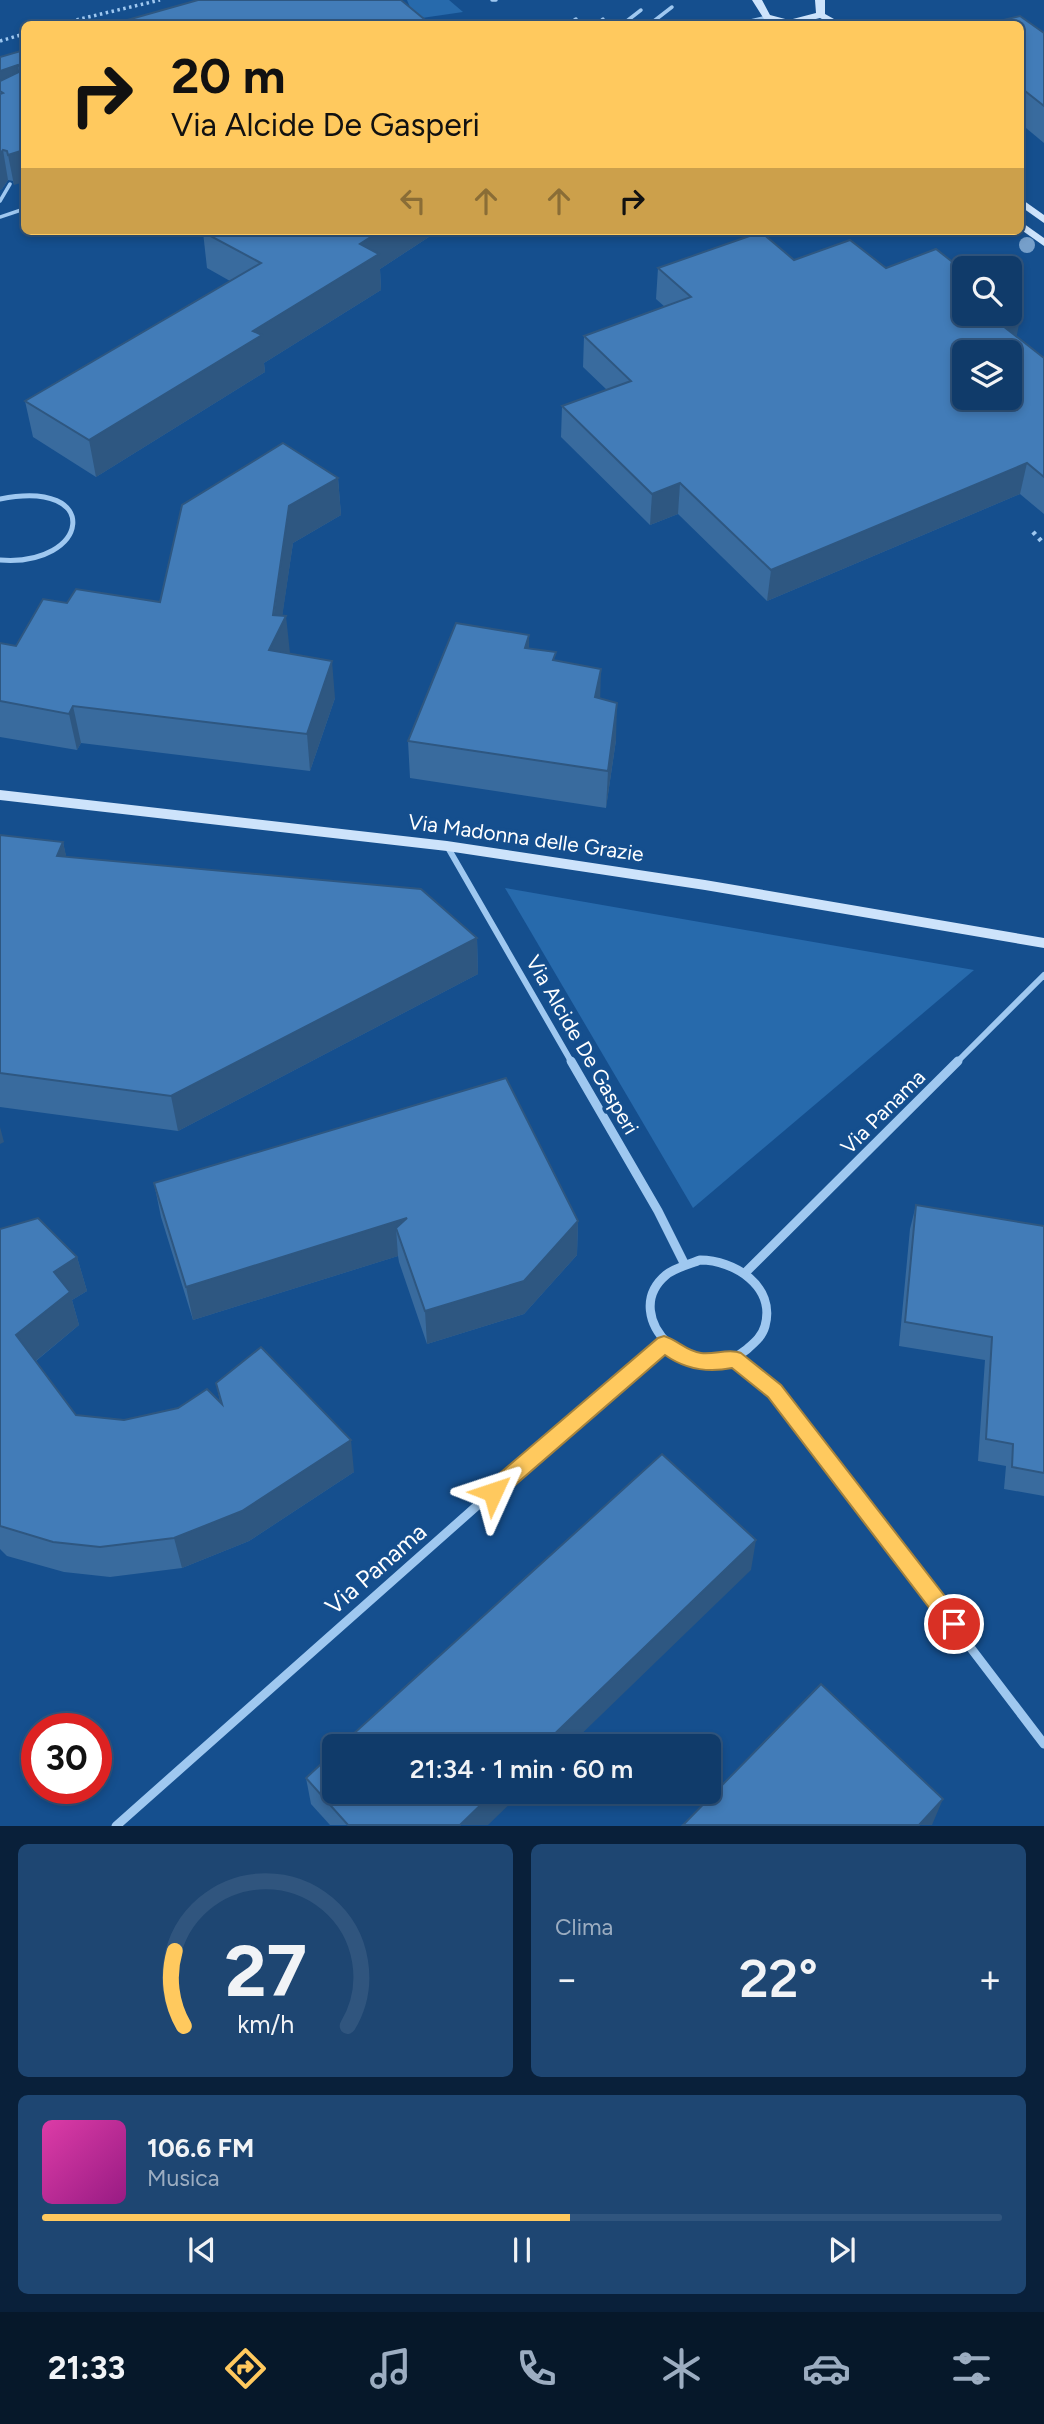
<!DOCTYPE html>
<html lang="it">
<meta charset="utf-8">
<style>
body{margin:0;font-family:Figtree,sans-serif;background:#1e4672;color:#f1f3f6;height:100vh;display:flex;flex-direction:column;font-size:26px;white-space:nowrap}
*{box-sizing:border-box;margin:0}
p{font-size:23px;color:#9cadc1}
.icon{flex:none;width:38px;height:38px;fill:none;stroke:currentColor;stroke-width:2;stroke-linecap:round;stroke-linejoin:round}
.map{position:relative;height:1826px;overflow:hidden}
.side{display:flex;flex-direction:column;gap:18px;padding:18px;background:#09203a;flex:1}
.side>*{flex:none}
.guide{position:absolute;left:21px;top:21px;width:1003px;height:214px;border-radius:10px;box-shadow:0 4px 10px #0003,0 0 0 2px #30557e;background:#ffc95e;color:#111;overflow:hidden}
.fabs{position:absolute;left:952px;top:256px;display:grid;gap:14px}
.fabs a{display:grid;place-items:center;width:70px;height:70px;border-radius:10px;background:#103b6a;box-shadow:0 4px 10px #0003,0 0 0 2px #30557e;font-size:35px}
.speed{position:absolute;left:21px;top:1713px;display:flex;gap:14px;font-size:35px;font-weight:700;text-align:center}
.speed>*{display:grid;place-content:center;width:91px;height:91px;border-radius:50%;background:#103b6a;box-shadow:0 4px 10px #0003,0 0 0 2px #30557e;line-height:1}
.speed .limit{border:10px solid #d22;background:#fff;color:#111}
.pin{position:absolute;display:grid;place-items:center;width:60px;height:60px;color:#fff;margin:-30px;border:4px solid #fff;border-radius:50%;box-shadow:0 2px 7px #0007}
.me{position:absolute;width:77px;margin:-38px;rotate:48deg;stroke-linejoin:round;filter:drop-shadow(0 0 5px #0008)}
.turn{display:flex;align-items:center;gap:24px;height:147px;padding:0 35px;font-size:32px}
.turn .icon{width:91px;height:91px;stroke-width:2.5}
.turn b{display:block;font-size:49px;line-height:60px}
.lanes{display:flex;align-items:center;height:66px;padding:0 35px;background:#0003;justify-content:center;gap:35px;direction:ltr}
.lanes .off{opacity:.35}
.big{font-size:52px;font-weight:600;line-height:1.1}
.side .widget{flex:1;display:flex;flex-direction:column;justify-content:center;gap:10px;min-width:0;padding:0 24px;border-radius:10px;background:#1e4672}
.side .dial{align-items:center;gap:0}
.dial svg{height:182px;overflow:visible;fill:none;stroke:#30557e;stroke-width:7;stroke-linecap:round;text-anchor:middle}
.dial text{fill:#f1f3f6;stroke:none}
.song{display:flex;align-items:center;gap:21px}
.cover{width:84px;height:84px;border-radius:10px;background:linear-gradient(135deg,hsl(320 70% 55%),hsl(310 70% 35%))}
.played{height:7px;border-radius:4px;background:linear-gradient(90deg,#ffc95e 55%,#30557e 55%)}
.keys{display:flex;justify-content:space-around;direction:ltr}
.heat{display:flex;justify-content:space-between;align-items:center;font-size:38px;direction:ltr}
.side .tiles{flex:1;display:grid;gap:18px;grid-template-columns:1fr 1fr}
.widget:last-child{grid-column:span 2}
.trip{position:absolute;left:322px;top:1734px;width:399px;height:70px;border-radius:10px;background:#103b6a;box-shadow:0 4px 10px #0003,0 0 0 2px #30557e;font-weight:600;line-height:70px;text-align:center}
.tab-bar{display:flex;height:112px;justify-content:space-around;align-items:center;background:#06182a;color:#9cadc1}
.tab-bar .icon{width:49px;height:49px}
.tab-bar .selected{color:#ffc95e}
.tab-bar b{font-size:32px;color:#f1f3f6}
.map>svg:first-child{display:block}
.green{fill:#276aac}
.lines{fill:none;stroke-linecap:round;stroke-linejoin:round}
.path-far1{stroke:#9fc8f0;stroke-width:3.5;stroke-dasharray:2.5 3.5;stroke-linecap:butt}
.path{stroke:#9fc8f0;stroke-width:4.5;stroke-dasharray:3.5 5;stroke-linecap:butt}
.lane-far1{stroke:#9fc8f0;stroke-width:3.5}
.lane{stroke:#9fc8f0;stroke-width:5}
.street-far1{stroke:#9fc8f0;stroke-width:6}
.street{stroke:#9fc8f0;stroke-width:9}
.secondary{fill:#cde3fb;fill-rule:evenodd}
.tree{fill:#769fca}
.wall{fill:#396b9e}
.shaded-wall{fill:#2e5781}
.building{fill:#427cb8;stroke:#2e5781;stroke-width:2;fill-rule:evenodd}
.route{fill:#ffc95e;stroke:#a6833d;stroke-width:2}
.labels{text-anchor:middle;stroke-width:7;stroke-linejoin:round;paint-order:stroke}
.street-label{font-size:21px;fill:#fff;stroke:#154f8e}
.near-street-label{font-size:24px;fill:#fff;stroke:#154f8e}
</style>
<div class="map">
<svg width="1044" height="1826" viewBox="0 0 1044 1826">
<rect width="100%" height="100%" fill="#154f8e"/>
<g class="green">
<path d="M 407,0 L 449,0 L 463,12 L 415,19 Z"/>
<path d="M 505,888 L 974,970 L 693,1208 Z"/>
</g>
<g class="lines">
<g class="path-far1">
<path d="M 59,24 L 160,0"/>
<path d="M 0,41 L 24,34"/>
</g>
<path class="path" d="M 1033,532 L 1044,544"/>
<g class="lane-far1">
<path d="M 492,0 L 496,0"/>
<path d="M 541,24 L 544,22"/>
<path d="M 569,24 L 576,19"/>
<path d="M 597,24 L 603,19"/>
<path d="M 623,24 L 641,10"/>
<path d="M 650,24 L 672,7"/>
<path d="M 738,24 L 767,17"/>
<path d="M 0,201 L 10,184"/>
<path d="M 0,217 L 24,209"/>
</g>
<path class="lane" d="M 0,499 C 104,478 90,567 0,560"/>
<g class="street-far1">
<path d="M 447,846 L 572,1063"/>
<path d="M 956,1063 L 1044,975"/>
</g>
<g class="street">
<path d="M 571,1061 L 658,1211 L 684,1263"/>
<path d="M 700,1260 C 734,1260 776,1286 765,1326 C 762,1337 754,1343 746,1350 C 696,1392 616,1317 666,1275 C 674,1268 690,1264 700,1260 Z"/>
<path d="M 745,1273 L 958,1061"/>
<path d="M 735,1359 L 775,1391 L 1044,1744"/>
<path d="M 116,1826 L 577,1417 L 664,1344"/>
</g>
<g class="secondary">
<path d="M 752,0 L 762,0 L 770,15 L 789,20 L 816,13 L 815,0 L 825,0 L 825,14 L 843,24 L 832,24 L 820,18 L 799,23 L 799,24 L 786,24 L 764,19 Z"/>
<path d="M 1020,198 L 1044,215 L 1044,223 L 1020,206 Z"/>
<path d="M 1020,221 L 1044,238 L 1044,246 L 1020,229 Z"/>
<path d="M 0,790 L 447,841 L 705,880 L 1044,938 L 1044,948 L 705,890 L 447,851 L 0,800 Z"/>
</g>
</g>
<circle class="tree" cx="1027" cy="245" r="8"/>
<g class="wall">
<path d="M 1020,24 L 1044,33 L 1044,143 L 1020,123 Z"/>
<path d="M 24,50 L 14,185 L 13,181 L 8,180 L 2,189 L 0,190 L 0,57 Z"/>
<path d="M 205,231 L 438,231 L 380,269 L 381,290 L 264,363 L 265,372 L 96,477 L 33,437 L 25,401 L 230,281 L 207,268 L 203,232 Z"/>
<path d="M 794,260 L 886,268 L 1016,336 L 1044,358 L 1044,514 L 1020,494 L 767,601 L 678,514 L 650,525 L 561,437 L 562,406 L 607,390 L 583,367 L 584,336 L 665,307 L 656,299 L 658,268 Z"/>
<path d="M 338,478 L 341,515 L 293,543 L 282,616 L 289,654 L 335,698 L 310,771 L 81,743 L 77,750 L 0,737 L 0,643 L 16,646 L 67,603 L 160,602 Z"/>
<path d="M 529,635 L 529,648 L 556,661 L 600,698 L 616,740 L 606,808 L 410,778 L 408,741 Z"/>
<path d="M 0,835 L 63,842 L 66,857 L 477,938 L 478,974 L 178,1131 L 0,1107 Z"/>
<path d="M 154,1183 L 578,1221 L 577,1255 L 524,1314 L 427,1344 L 399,1262 L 398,1256 L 193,1320 L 161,1217 Z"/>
<path d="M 916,1205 L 1044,1226 L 1044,1496 L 1004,1489 L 1006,1466 L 978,1461 L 985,1360 L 899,1346 L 910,1229 Z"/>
<path d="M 0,1229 L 77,1257 L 87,1291 L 72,1300 L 79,1325 L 36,1361 L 76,1415 L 124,1420 L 220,1401 L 216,1383 L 354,1472 L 249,1541 L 182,1568 L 110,1577 L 64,1572 L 7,1556 L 0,1549 Z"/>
<path d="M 306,1778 L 488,1825 L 330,1825 L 311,1804 Z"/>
</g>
<g class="shaded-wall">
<path d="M 18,65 L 23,95 L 3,93 L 0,91 L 0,71 Z"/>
<path d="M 3,150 L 8,180 L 2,189 L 0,190 L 0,154 Z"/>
<path d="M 24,150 L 24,182 L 14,185 L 8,155 Z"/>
<path d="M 380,231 L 438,231 L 380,269 L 381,290 L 264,363 L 265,372 L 96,477 L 89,440 L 253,331 L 360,244 Z"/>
<path d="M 1021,314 L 1015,345 L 998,322 Z"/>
<path d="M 1027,463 L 1020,494 L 767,601 L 771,570 Z"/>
<path d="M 338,478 L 341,515 L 293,543 L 281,625 L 286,616 L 290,653 L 269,650 L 289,506 Z"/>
<path d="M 680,483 L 678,514 L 650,525 L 652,494 Z"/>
<path d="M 529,635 L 529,671 L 525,648 Z"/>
<path d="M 332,661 L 335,698 L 310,771 L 307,734 Z"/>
<path d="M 601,669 L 600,706 L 595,697 Z"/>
<path d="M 617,703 L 616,740 L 606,808 L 608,771 Z"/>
<path d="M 73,706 L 81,743 L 77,750 L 69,714 Z"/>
<path d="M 63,842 L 71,878 L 57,856 Z"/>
<path d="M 477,938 L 478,974 L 178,1131 L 171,1096 Z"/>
<path d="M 0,1127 L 4,1142 L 0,1144 Z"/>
<path d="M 407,1218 L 396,1228 L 398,1256 L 193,1320 L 186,1287 Z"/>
<path d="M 578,1221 L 577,1255 L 524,1314 L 427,1344 L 425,1311 Z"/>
<path d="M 77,1257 L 87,1291 L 72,1300 L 79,1325 L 27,1368 L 16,1335 L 54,1272 Z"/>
<path d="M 351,1440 L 354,1472 L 249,1541 L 182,1568 L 174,1538 Z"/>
<path d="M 756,1540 L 751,1570 L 569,1746 L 542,1746 Z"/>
<path d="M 494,1792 L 522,1792 L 488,1825 L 460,1825 Z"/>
<path d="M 943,1799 L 932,1825 L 919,1825 Z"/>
</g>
<g class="building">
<path d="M 198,0 L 401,0 L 429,23 L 426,24 L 113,24 Z"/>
<path d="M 1020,16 L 1044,33 L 1044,106 L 1020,87 L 1020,24 L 987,24 Z"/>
<path d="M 24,50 L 24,150 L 8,155 L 7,151 L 3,150 L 0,154 L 0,94 L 3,93 L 0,91 L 0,81 L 23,70 L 18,65 L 0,71 L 0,57 Z"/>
<path d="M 205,231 L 380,231 L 360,244 L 379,254 L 253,331 L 262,335 L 89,440 L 25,401 L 261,263 L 203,232 Z"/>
<path d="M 761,232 L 794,260 L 850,240 L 886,268 L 936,249 L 964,271 L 964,313 L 1010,313 L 1010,306 L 1021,314 L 998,322 L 1044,358 L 1044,477 L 1027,463 L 771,570 L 680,483 L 652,494 L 562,406 L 631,381 L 584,336 L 691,297 L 658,268 ZM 964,352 L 1010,352 L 1010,397 L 964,397 Z"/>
<path d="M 283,443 L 338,478 L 289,506 L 273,615 L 286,616 L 269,650 L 332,661 L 307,734 L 73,706 L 69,714 L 0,701 L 0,643 L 16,646 L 43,599 L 67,603 L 76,589 L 160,602 L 182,505 Z"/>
<path d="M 456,623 L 529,635 L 525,648 L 556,652 L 553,660 L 601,669 L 595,697 L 617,703 L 608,771 L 408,741 Z"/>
<path d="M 0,835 L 63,842 L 57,856 L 421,889 L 477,938 L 171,1096 L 0,1073 Z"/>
<path d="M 506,1078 L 578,1221 L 524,1281 L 425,1311 L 396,1228 L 407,1218 L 186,1287 L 154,1183 Z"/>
<path d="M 916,1205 L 1044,1226 L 1044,1473 L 1012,1467 L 1013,1444 L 986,1439 L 992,1337 L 905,1322 Z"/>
<path d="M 38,1218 L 77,1257 L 54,1272 L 70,1292 L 16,1335 L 76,1415 L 124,1420 L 178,1408 L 207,1389 L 222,1404 L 216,1383 L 261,1347 L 351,1440 L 242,1511 L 174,1538 L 100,1547 L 53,1542 L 0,1526 L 0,1229 Z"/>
<path d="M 662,1454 L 756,1540 L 542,1746 L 340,1746 Z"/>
<path d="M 821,1684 L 943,1799 L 919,1825 L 683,1825 Z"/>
<path d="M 334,1752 L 334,1792 L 494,1792 L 460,1825 L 348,1825 L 306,1778 Z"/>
</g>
<path class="route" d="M 664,1336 C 678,1340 686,1351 701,1353 C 714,1355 729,1348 741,1353 L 781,1385 L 961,1617 L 964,1624 L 961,1631 L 954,1634 L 947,1631 L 768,1397 L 732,1368 C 708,1373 685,1369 665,1355 L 500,1498 L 493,1501 L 486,1498 L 484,1492 L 486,1485 L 658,1338 Z"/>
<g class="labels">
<g class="street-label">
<text transform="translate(526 838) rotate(8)" y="7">Via Madonna delle Grazie</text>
<text transform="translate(582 1045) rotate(60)" y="7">Via Alcide De Gasperi</text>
<text transform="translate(883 1112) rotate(-45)" y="7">Via Panama</text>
</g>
<g class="near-street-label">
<text transform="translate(376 1569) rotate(-41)" y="8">Via Panama</text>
</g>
</g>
</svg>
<div class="fabs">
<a><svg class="icon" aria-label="search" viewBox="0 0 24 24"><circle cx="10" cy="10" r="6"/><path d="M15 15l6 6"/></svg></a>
<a><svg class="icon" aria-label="layers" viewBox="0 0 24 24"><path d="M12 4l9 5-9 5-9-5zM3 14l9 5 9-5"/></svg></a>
</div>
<div class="speed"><div class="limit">30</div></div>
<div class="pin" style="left:954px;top:1624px;background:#d93025"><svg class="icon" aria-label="arrive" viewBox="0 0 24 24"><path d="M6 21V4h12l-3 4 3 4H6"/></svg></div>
<svg class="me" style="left:493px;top:1492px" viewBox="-20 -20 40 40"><path d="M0-17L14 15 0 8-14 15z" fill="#ffc95e" stroke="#fff" stroke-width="4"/></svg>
<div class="trip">21:34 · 1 min · 60 m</div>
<div class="guide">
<div class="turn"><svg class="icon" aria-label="right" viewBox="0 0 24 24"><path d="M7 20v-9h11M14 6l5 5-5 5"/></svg><div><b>20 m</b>Via Alcide De Gasperi</div></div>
<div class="lanes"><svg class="icon off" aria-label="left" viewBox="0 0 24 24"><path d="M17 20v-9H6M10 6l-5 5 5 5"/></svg><svg class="icon off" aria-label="ahead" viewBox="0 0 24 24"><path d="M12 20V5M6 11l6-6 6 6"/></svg><svg class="icon off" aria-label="ahead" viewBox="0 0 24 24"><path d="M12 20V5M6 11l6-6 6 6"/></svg><svg class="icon" aria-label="right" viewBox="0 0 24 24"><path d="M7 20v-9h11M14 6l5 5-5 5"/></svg></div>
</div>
</div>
<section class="side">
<div class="tiles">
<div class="widget dial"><svg viewBox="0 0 100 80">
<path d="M14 69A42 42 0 1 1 86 69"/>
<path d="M14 69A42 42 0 0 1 10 36" stroke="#ffc95e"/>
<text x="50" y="56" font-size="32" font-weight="700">27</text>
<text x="50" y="72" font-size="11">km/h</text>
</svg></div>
<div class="widget"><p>Clima</p>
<div class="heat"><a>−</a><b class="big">22°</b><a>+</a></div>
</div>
<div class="widget">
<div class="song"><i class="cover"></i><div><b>106.6 FM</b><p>Musica</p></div></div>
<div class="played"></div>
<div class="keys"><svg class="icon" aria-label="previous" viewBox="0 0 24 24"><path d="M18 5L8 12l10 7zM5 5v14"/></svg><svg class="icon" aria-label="pause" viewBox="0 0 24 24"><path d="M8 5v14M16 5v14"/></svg><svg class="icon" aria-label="next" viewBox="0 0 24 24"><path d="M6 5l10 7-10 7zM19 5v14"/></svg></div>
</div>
</div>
</section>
<nav class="tab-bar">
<b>21:33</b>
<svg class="icon selected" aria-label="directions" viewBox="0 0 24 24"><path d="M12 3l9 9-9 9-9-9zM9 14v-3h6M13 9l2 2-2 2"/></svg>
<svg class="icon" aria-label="music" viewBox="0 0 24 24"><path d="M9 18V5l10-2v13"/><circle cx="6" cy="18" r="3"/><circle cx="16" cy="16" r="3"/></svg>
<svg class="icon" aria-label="phone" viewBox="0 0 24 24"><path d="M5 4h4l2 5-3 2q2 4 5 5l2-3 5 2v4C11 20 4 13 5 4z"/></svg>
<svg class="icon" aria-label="climate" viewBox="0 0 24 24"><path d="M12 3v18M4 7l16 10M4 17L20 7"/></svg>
<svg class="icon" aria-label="car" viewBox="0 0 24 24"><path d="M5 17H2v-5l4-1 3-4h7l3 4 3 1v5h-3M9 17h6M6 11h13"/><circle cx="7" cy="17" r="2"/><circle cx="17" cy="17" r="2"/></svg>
<svg class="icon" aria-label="filters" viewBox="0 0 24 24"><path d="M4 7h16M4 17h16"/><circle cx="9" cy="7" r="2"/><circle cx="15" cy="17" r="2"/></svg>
</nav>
